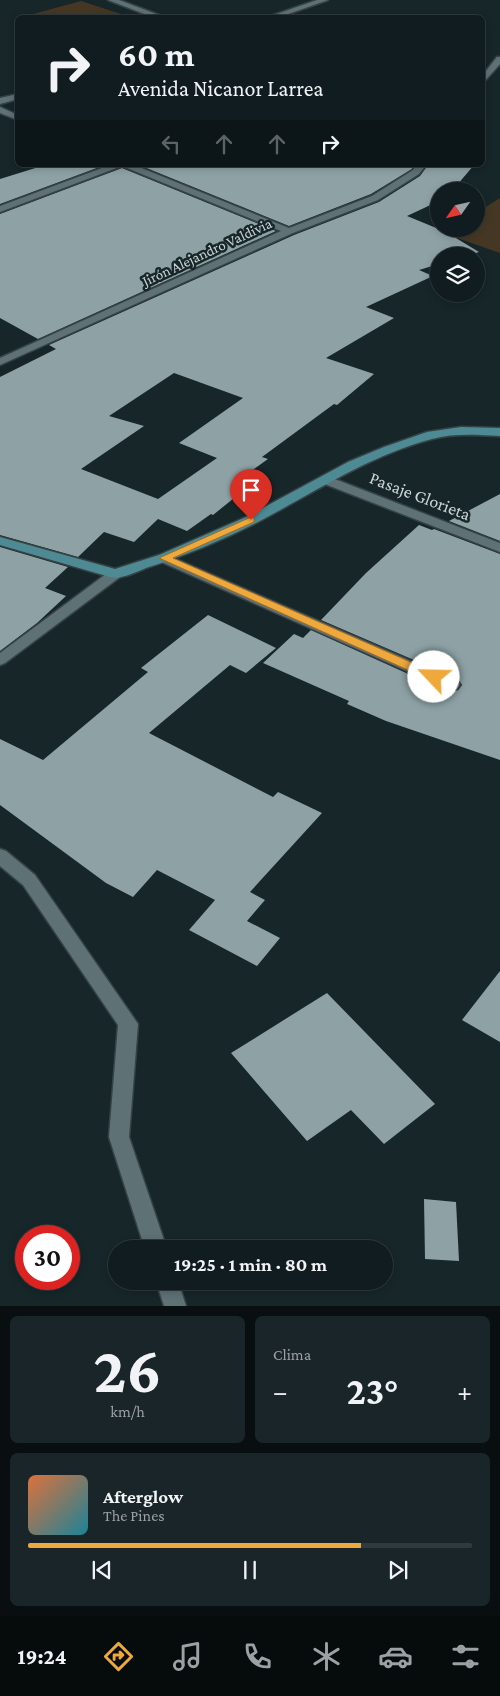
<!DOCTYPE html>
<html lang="es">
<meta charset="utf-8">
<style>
body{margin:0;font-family:"Crimson Pro",serif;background:#192528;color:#f1f3f6;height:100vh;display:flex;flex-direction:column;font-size:19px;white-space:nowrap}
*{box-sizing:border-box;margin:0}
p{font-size:16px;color:#9ca1a4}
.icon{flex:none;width:28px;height:28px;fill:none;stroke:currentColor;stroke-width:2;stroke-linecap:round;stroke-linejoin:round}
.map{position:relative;height:1306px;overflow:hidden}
.side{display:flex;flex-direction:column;gap:10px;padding:10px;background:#090f11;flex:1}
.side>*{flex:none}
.top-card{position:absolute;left:15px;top:15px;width:470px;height:152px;border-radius:8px;box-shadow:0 2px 8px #0003,0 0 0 1px #303a3d;background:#101c1f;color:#f1f3f6;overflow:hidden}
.needle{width:32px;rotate:236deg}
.tools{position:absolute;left:430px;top:182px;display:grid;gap:10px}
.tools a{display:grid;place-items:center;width:55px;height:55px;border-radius:50%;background:#101c1f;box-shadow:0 2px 8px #0003,0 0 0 1px #303a3d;font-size:25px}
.speed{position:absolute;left:15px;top:1225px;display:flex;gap:10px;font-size:25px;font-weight:700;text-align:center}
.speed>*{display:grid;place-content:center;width:65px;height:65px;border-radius:50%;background:#101c1f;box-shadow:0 2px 8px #0003,0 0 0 1px #303a3d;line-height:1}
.speed .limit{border:8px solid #d22;background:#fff;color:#111}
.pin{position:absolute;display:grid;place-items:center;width:42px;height:42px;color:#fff;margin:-51px -21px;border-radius:50% 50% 50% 0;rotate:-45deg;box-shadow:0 0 5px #0007}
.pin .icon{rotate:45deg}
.me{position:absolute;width:55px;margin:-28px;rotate:294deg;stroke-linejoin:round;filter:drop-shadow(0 0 4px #0008)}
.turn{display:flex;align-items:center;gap:18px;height:105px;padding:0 20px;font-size:22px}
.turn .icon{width:65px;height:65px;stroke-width:2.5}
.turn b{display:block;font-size:35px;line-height:42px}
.lanes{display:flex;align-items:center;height:48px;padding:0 20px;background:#0003;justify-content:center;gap:25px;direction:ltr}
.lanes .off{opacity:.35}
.big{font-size:38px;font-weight:700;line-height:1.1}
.side .widget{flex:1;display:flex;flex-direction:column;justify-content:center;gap:8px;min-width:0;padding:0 18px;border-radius:8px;background:#192528}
.side .dial{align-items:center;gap:0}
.dial b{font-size:65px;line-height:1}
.song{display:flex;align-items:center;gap:15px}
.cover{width:60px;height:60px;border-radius:8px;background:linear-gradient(135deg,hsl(20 70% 55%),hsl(190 70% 35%))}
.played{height:5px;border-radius:2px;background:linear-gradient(90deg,#eea83c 75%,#303a3d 75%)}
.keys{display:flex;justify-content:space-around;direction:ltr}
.heat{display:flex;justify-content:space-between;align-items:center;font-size:28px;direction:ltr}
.side .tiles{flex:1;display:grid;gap:10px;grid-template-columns:1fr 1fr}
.widget:last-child{grid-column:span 2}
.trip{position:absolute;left:108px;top:1240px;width:285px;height:50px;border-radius:25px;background:#101c1f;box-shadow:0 2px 8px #0003,0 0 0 1px #303a3d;font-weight:700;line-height:50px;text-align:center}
.tabs{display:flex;height:80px;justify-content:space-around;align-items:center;background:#060b0c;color:#9ca1a4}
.tabs .icon{width:35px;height:35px}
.tabs .current{color:#eea83c}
.tabs b{font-size:22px;color:#f1f3f6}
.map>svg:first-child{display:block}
.green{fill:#463724}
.building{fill:#8ea2a5;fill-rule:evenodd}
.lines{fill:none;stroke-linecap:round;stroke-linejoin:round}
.minor-casing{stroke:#364245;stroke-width:3}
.major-casing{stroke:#364245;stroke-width:3}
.minor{fill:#5e7174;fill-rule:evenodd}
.major{fill:#4e8a93;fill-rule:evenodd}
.route{fill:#eea83c;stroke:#9b6d27}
.labels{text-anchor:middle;stroke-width:5;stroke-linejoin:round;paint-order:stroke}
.far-street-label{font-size:15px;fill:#cad4d5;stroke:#162629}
.street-label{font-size:18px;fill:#cad4d5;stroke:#162629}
</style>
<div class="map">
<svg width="500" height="1306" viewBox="0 0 500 1306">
<rect width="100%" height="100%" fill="#162629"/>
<g class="green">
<path d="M 81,1 L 130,17 L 22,17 Z"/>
<path d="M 500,198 L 500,253 L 443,233 L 450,229 L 476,229 L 476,213 Z"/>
</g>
<g class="building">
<path d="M 45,165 L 105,165 L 0,204 L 0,179 Z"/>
<path d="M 139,165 L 414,165 L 412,169 L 371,194 L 289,226 Z"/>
<path d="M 428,165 L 474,165 L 452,191 L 439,191 L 439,201 L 407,216 L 446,232 L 479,252 L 465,256 L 439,256 L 439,264 L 419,270 L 433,276 L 366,307 L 394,318 L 326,358 L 374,374 L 337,405 L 334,404 L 262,457 L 268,459 L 237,481 L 249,486 L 213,515 L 211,514 L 187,531 L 158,519 L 134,542 L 104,532 L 78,557 L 0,535 L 0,377 L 56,349 L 49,345 L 294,235 L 379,202 L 420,176 ZM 174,373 L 243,398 L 179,443 L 217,458 L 158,499 L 81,469 L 144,426 L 109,416 Z"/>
<path d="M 122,168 L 276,231 L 38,339 L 0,318 L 0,214 Z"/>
<path d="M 500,494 L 500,541 L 449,521 Z"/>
<path d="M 419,525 L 432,530 L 434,529 L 500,554 L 500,760 L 386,721 L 347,704 L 349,701 L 263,663 L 294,634 L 303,638 L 311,630 L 446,691 L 458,690 L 462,685 L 458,679 L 321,620 L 366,573 Z"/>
<path d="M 0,547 L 68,567 L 45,588 L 66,596 L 37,623 L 0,651 Z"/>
<path d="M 208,615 L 276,648 L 246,673 L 230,665 L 149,733 L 273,797 L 278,792 L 322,813 L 250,892 L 265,900 L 247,921 L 280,938 L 257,966 L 189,930 L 215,900 L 157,870 L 133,897 L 106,883 L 0,805 L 0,739 L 43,760 L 148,672 L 141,668 Z"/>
<path d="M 500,971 L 500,1042 L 462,1020 Z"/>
<path d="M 327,993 L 435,1104 L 384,1144 L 351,1110 L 307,1141 L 231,1053 Z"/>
<path d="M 424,1199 L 456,1202 L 459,1261 L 425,1259 Z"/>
</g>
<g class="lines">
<defs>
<g id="minor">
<path d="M 108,0 L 119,0 L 167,18 L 155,18 Z"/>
<path d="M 317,0 L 328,0 L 277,18 L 265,18 Z"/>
<path d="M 497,57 L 500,57 L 500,64 L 482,84 L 482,76 Z"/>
<path d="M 18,94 L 18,99 L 0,104 L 0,98 Z"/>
<path d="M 0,107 L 18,115 L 18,120 L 0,113 Z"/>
<path d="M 110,165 L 134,165 L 289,228 L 372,196 L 413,170 L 416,165 L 426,165 L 419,174 L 378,200 L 293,233 L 0,365 L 0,358 L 281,231 L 122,166 L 0,212 L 0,206 Z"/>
<path d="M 327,476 L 500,543 L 500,552 L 322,483 L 321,480 L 322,477 Z"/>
<path d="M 164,554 L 457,681 L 460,685 L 457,689 L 447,689 L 159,561 L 157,558 Z"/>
<path d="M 115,570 L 122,574 L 120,577 L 5,663 L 0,665 L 0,653 L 110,571 Z"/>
<path d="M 0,849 L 6,851 L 35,875 L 138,1024 L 129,1137 L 167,1249 L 145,1249 L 109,1137 L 118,1025 L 23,885 L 0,866 Z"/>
<path d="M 156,1281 L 178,1281 L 186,1306 L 164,1306 Z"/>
</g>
<path id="major" d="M 461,427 L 500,428 L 500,436 C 478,435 454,433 432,439 C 370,455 315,492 258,522 C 223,540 184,556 146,568 C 136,572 121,580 110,577 L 0,545 L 0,537 L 115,569 L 159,555 L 246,517 L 348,462 L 384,447 L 427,432 Z"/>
</defs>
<use href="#minor" class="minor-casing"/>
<use href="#major" class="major-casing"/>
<use href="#minor" class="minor"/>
<use href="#major" class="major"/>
</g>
<path class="route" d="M 251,517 L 254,518 L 254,522 L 173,558 L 438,674 L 438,680 L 430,680 L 159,558 Z"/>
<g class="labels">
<g class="far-street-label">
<text transform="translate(207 252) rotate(-25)" y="5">Jirón Alejandro Valdivia</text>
</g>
<g class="street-label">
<text transform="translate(420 496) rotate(21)" y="6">Pasaje Glorieta</text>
</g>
</g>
</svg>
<div class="tools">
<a><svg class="needle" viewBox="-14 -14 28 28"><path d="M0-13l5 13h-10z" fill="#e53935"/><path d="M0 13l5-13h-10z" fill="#9ca1a4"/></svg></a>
<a><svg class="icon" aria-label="layers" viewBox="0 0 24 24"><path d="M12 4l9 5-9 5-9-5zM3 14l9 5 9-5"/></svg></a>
</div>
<div class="speed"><div class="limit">30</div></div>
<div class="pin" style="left:251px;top:520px;background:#d93025"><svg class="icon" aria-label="arrive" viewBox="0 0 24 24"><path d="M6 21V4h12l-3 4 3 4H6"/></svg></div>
<svg class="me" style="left:434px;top:677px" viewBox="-20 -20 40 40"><circle r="19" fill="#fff"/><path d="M0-13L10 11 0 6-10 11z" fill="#eea83c"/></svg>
<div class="trip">19:25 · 1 min · 80 m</div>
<div class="top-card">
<div class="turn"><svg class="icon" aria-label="right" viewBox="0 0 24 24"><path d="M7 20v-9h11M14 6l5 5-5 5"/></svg><div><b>60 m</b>Avenida Nicanor Larrea</div></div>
<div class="lanes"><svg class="icon off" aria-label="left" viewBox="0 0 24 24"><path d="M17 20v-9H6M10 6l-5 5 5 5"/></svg><svg class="icon off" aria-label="ahead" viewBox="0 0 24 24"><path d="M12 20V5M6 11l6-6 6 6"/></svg><svg class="icon off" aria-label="ahead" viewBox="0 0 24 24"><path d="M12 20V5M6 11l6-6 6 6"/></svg><svg class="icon" aria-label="right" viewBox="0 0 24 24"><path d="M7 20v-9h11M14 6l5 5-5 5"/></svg></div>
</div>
</div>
<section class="side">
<div class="tiles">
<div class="widget dial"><b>26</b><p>km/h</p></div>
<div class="widget"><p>Clima</p>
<div class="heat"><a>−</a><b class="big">23°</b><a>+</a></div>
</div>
<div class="widget">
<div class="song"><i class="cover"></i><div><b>Afterglow</b><p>The Pines</p></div></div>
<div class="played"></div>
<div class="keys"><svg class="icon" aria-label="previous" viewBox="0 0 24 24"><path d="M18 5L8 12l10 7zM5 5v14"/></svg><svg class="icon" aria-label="pause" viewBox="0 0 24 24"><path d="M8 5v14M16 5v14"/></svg><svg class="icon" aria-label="next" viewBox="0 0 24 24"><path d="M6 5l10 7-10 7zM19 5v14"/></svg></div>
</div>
</div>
</section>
<nav class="tabs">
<b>19:24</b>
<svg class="icon current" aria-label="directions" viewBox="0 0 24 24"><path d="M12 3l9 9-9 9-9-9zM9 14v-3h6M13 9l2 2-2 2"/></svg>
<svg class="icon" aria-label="music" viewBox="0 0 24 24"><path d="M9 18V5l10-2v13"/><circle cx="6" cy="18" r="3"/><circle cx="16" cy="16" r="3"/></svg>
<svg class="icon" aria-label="phone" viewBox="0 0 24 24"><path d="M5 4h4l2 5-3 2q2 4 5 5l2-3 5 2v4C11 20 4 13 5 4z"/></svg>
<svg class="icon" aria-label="climate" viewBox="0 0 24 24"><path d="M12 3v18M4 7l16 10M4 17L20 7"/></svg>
<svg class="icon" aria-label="car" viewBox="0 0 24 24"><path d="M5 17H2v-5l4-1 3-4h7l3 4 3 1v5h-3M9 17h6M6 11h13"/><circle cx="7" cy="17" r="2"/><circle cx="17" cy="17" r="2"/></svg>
<svg class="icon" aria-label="filters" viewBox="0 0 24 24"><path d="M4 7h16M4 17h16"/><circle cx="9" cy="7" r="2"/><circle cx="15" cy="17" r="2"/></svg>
</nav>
